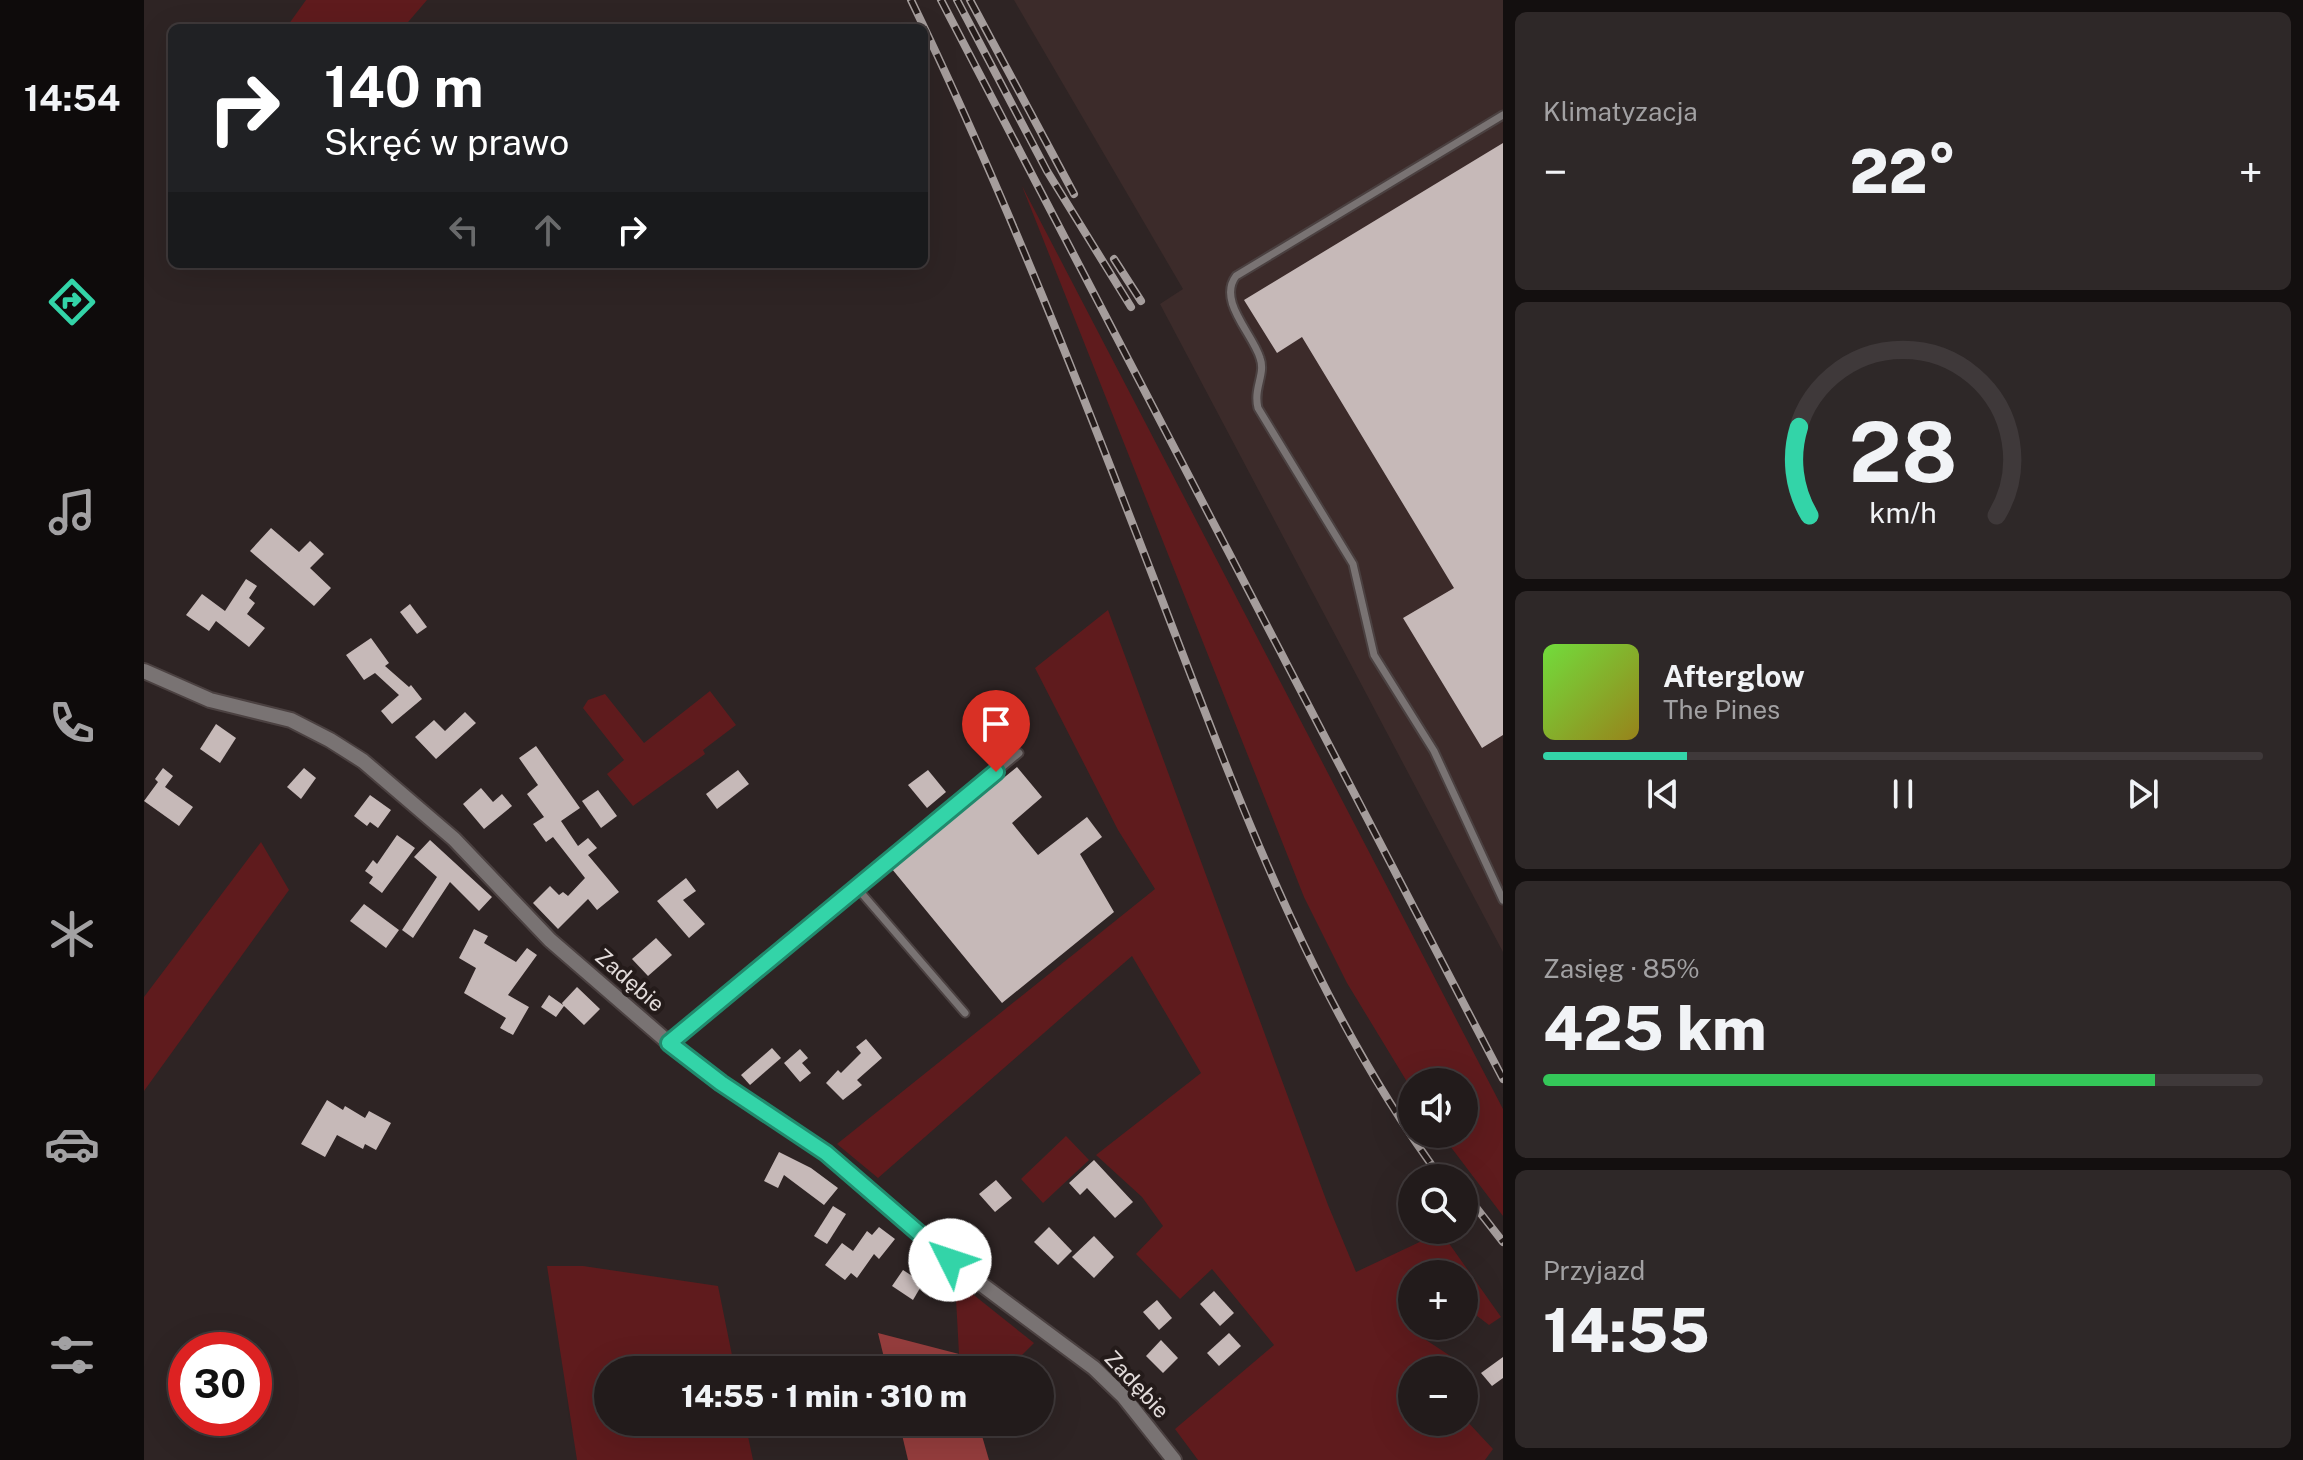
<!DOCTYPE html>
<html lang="pl">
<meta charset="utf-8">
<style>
body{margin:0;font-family:"Public Sans",sans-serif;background:#2e2828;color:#f1f3f6;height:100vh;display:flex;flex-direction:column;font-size:30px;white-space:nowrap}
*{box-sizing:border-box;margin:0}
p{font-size:26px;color:#a2a1a3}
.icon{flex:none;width:44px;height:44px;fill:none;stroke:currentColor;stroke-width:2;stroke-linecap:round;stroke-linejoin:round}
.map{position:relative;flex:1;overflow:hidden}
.panel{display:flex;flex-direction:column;gap:12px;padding:12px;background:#130f0f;width:800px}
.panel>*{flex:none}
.hud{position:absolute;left:24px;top:24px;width:760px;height:244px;border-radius:12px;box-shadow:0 8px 32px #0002,0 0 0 2px #3f393a;background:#202124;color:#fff;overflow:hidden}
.buttons{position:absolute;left:1254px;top:1068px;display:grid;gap:16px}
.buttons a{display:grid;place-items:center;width:80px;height:80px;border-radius:50%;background:#221b1b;box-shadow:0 8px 32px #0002,0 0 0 2px #3f393a;font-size:40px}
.speed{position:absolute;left:24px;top:1332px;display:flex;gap:16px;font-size:40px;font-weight:700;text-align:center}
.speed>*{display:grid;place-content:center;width:104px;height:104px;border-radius:50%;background:#221b1b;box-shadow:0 8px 32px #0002,0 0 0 2px #3f393a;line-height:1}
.speed .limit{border:12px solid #d22;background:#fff;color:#111}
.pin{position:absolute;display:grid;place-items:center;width:68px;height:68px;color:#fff;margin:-82px -34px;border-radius:50% 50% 50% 0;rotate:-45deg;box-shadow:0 0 8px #0007}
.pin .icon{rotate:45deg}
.me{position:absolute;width:88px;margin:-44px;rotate:311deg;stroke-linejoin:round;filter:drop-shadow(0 0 6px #0008)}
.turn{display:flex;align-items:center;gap:28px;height:168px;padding:0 24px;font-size:36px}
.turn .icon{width:104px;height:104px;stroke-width:2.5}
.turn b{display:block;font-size:56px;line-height:68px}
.lanes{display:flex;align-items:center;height:76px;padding:0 24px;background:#0003;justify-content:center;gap:40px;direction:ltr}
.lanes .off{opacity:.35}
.big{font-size:60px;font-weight:800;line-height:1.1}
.panel .tile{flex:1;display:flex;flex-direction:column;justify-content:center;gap:12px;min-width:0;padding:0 28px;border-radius:12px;background:#2e2828}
.panel .dial{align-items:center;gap:0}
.dial svg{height:208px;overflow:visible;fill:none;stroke:#3f393a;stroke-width:7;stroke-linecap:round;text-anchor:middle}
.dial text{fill:#f1f3f6;stroke:none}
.song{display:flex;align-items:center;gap:24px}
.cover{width:96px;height:96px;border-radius:12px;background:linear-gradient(135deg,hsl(100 70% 55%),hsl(50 70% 35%))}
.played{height:8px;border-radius:4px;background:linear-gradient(90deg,#33d4a8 20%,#3f393a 20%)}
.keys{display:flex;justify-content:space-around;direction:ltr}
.heat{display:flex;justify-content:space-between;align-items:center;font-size:44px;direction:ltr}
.charge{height:12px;border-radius:6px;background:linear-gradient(90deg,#34c759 85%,#3f393a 0)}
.trip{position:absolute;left:450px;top:1356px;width:460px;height:80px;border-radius:40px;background:#221b1b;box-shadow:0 8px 32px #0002,0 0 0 2px #3f393a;font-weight:800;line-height:80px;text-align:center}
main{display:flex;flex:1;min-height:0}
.dock{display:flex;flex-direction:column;width:144px;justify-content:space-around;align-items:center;background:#0e0b0b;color:#a2a1a3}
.dock .icon{width:56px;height:56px}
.dock .current{color:#33d4a8}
.dock b{font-size:36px;color:#f1f3f6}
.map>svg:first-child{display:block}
.built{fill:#3c2b2a}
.green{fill:#5f1b1d}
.forest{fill:#953d3d}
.building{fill:#c6b9b8}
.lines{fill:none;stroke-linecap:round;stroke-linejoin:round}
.service-casing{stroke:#4b4141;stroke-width:11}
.minor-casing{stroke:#4b4141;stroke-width:18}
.service{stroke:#797373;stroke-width:7}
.minor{stroke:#797373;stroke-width:14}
.rail-casing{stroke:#a59d9c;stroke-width:8}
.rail{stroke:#241b1a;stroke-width:5;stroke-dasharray:15;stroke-linecap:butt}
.route-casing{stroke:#218a6d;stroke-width:20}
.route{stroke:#33d4a8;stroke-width:14}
.labels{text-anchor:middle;stroke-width:8;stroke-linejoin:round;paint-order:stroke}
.street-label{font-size:22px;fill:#e3dcdb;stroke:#241b1a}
</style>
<main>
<nav class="dock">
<b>14:54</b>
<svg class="icon current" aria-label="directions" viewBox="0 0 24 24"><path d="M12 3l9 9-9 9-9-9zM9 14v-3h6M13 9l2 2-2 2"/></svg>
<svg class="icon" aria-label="music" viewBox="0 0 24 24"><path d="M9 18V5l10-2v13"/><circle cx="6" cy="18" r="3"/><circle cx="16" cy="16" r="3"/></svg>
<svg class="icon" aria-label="phone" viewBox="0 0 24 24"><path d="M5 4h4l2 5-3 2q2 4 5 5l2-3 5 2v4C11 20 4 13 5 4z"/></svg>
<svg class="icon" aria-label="climate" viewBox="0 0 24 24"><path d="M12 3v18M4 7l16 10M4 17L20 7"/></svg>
<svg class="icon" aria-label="car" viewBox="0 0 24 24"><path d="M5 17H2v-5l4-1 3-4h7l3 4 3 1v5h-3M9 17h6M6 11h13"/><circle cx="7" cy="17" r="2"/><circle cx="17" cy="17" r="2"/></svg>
<svg class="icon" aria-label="filters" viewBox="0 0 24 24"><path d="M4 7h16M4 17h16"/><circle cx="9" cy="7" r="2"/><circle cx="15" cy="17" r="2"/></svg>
</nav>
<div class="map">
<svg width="1359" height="1460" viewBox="0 0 1359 1460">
<rect width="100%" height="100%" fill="#2e2424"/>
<path class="built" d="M 870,0 L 1359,0 L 1359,952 L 1016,304 L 1039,289 Z"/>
<g class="green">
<path d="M 162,0 L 283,0 L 259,28 L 142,28 Z"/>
<path d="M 878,186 L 1359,1109 L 1359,1216 L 1297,1134 L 1320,1134 L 1320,1082 L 1268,1082 L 1268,1090 L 1203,983 L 1160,897 Z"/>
<path d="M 964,610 L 1184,1205 L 1212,1272 L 1297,1232 L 1357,1317 L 1345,1325 L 1320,1306 L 1320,1274 L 1268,1274 L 1268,1326 L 1287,1326 L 1276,1336 L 1317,1363 L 1311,1370 L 1268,1370 L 1268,1422 L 1320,1422 L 1320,1418 L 1349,1449 L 1341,1460 L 1054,1460 L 1031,1429 L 1130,1345 L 1068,1269 L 1036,1299 L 992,1254 L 1019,1226 L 998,1197 L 952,1155 L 1057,1073 L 988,956 L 734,1178 L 693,1144 L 1011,889 L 974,830 L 891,668 Z"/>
<path d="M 566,691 L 592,725 L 559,750 L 561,754 L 489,806 L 463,774 L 480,760 L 439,708 L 444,700 L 461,694 L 500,743 Z"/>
<path d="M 117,842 L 145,890 L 0,1091 L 0,997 Z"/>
<path d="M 922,1136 L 945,1160 L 899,1203 L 877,1179 Z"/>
<path d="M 403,1266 L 439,1266 L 574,1286 L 591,1370 L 464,1370 L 464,1422 L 601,1422 L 609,1460 L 433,1460 Z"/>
<path d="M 811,1280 L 890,1343 L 871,1362 L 815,1354 Z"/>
</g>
<g class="forest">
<path d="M 734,1333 L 815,1354 L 820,1370 L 743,1370 Z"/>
<path d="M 755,1422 L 834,1422 L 845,1460 L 764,1460 Z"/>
</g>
<g class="building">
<path d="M 1359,143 L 1359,735 L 1338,748 L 1259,618 L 1310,588 L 1158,337 L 1133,353 L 1100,300 Z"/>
<path d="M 127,528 L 155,552 L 166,541 L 180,554 L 166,568 L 187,588 L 170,606 L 106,551 Z"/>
<path d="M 102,579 L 113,586 L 105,598 L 111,603 L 103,614 L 121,628 L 105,647 L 72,621 L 65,631 L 42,615 L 58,594 L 81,611 Z"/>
<path d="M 266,604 L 283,627 L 273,634 L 256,612 Z"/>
<path d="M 227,638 L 245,663 L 241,666 L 265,687 L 267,685 L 278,699 L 248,724 L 237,711 L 255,695 L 231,673 L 220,680 L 202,655 Z"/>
<path d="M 321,712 L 332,723 L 292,759 L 271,737 L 290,720 L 301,731 Z"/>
<path d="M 72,724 L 92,738 L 76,763 L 56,749 Z"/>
<path d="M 392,746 L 436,808 L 417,821 L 434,846 L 444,838 L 453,848 L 444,855 L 475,892 L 453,910 L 444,899 L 414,929 L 389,903 L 406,886 L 415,895 L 419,892 L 424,896 L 441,878 L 409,837 L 402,842 L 389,824 L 400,817 L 383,794 L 394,785 L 375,758 Z"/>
<path d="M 873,767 L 898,797 L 868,823 L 894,855 L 943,817 L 958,837 L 936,854 L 970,912 L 858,1003 L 748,869 Z"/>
<path d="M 19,768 L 29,776 L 21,787 L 49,807 L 35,826 L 0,801 L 14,782 L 11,779 Z"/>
<path d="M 160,768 L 172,778 L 157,799 L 143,787 Z"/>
<path d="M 594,770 L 605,784 L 573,809 L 562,794 Z"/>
<path d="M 784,770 L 802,792 L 783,808 L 764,785 Z"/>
<path d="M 337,788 L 349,802 L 358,794 L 368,806 L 340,829 L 319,804 Z"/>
<path d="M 454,790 L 473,816 L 457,828 L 438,801 Z"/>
<path d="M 226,795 L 247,810 L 234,828 L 226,822 L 223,826 L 210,816 Z"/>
<path d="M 253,835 L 271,848 L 238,893 L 225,883 L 229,877 L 221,871 L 229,860 L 233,864 Z"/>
<path d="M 286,840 L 348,897 L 335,911 L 306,882 L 269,938 L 258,930 L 293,877 L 270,857 Z"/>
<path d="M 542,878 L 552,891 L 539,900 L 561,924 L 545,938 L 513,901 Z"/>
<path d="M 220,904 L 255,930 L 242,948 L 206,921 Z"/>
<path d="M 330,929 L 344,936 L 340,943 L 372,962 L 383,948 L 393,955 L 364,995 L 385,1007 L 369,1035 L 356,1028 L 362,1018 L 320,993 L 332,968 L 315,958 Z"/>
<path d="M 512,938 L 528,955 L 504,976 L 488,959 Z"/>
<path d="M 433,987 L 456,1009 L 440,1025 L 420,1006 L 412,1017 L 397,1007 L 405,995 L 419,1005 L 418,1003 Z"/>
<path d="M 722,1039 L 738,1058 L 713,1080 L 718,1085 L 699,1100 L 682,1083 L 694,1070 L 697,1073 L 717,1053 L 712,1047 Z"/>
<path d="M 628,1048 L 637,1058 L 606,1085 L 597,1075 Z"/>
<path d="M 656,1049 L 664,1058 L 658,1063 L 667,1073 L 656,1082 L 640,1063 Z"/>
<path d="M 183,1100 L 199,1110 L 201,1106 L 221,1118 L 225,1111 L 247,1123 L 232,1150 L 221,1144 L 219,1149 L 193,1135 L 181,1157 L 157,1144 Z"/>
<path d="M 635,1152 L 667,1168 L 694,1188 L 680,1205 L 640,1175 L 634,1188 L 620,1181 Z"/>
<path d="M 950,1160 L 989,1202 L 971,1218 L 943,1188 L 936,1195 L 925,1183 Z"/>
<path d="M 852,1180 L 868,1198 L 851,1212 L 835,1194 Z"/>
<path d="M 689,1206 L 702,1214 L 683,1244 L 670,1236 Z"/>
<path d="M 735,1227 L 751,1239 L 735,1259 L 730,1254 L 713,1278 L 707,1273 L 701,1280 L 681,1265 L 698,1243 L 709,1251 L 723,1231 L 728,1235 Z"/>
<path d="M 905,1227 L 928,1251 L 914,1265 L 890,1242 Z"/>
<path d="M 950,1236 L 970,1257 L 950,1278 L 928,1257 Z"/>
<path d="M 759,1270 L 779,1283 L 769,1300 L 748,1286 Z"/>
<path d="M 1070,1291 L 1090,1313 L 1076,1326 L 1056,1304 Z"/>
<path d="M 1013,1300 L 1028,1318 L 1015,1330 L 999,1312 Z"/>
<path d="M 1085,1333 L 1097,1346 L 1075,1366 L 1063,1353 Z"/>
<path d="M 1017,1340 L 1034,1358 L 1019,1373 L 1002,1356 Z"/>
<path d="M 1359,1357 L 1359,1378 L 1348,1386 L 1337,1373 Z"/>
</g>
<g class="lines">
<defs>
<g id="service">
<path d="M 1359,115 L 1092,276 C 1073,301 1109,334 1116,358 C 1122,374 1109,388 1114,408 L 1209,564 L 1230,655 L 1290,751 L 1359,900"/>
<path d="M 714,889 L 821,1013"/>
<path d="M 526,1042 L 875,753"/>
</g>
<path id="minor" d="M 0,671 L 66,700 L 147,720 L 186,740 L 219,761 L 310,839 L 406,940 L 525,1043 L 577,1083 L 682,1153 L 821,1272 L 950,1368 L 979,1396 L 1030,1460"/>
</defs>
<use href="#service" class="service-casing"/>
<use href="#minor" class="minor-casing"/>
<use href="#service" class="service"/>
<use href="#minor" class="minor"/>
<defs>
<g id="rail">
<path d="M 767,0 C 862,196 940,397 1018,600 C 1095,801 1168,1002 1297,1178"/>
<path d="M 797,0 L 1359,1079"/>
<path d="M 813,0 L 903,171 L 987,307"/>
<path d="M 826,0 L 930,194"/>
<path d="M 970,259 L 997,301"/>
<path d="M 1320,1192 L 1359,1242"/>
</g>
</defs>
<use href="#rail" class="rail-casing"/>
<use href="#rail" class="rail"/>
</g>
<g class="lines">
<defs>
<path id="route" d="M 806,1260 L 682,1153 L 577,1083 L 525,1043 L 852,772"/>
</defs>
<use href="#route" class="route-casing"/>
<use href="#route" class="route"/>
</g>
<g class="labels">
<g class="street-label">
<text transform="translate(486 980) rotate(41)" y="8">Zadębie</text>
<text transform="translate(993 1384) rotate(47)" y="8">Zadębie</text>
</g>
</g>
</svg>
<div class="buttons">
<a><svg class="icon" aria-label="sound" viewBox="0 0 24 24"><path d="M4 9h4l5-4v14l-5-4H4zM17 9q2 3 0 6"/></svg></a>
<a><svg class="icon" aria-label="search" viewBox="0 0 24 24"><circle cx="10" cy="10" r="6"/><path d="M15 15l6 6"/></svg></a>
<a>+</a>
<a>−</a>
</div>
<div class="speed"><div class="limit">30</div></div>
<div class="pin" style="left:852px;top:772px;background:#d93025"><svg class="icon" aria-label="arrive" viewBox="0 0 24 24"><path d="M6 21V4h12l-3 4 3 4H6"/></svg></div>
<svg class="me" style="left:806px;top:1260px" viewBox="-20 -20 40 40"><circle r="19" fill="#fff"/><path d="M0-13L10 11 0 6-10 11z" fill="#33d4a8"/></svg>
<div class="trip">14:55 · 1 min · 310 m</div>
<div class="hud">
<div class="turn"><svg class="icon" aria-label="right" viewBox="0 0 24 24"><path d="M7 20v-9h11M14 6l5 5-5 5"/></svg><div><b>140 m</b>Skręć w prawo</div></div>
<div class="lanes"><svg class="icon off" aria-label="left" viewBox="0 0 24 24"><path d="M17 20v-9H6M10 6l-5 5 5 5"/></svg><svg class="icon off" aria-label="ahead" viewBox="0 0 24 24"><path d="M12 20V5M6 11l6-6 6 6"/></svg><svg class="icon" aria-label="right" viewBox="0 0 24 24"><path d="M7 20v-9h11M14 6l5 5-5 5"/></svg></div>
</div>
</div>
<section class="panel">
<div class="tile"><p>Klimatyzacja</p>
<div class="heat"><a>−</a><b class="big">22°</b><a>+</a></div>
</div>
<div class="tile dial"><svg viewBox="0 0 100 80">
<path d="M14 69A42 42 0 1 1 86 69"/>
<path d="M14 69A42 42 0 0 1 10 35" stroke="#33d4a8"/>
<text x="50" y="56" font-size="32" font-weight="700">28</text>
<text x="50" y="72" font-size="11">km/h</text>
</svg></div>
<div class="tile">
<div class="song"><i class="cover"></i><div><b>Afterglow</b><p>The Pines</p></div></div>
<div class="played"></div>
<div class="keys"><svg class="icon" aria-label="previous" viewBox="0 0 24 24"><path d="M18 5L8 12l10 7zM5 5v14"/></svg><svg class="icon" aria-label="pause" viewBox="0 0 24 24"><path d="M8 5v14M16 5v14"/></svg><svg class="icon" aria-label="next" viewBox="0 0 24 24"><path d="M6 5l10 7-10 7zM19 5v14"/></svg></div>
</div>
<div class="tile"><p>Zasięg · 85%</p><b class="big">425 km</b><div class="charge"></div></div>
<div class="tile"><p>Przyjazd</p><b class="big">14:55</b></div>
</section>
</main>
